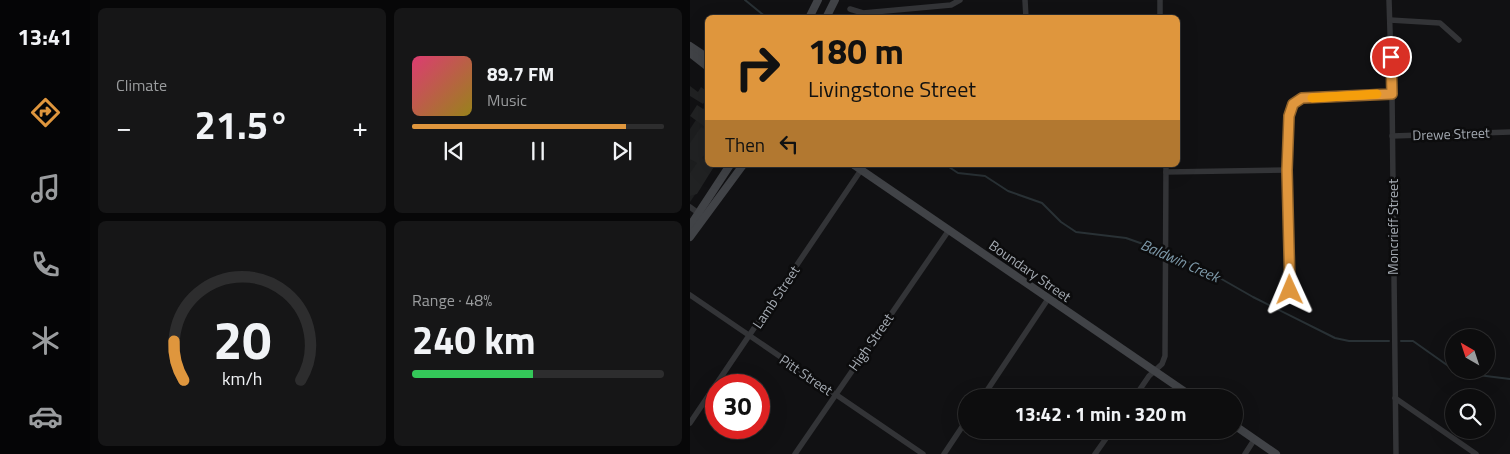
<!DOCTYPE html>
<meta charset="utf-8">
<style>
body{margin:0;font-family:"Titillium Web",sans-serif;background:#161617;color:#f1f3f6;height:100vh;display:flex;flex-direction:column;font-size:19px;white-space:nowrap}
*{box-sizing:border-box;margin:0}
p{font-size:16px;color:#9a9c9e}
.icon{flex:none;width:28px;height:28px;fill:none;stroke:currentColor;stroke-width:2;stroke-linecap:round;stroke-linejoin:round}
.map{position:relative;flex:1;overflow:hidden}
.side{display:flex;flex-direction:column;gap:8px;padding:8px;background:#070708;width:600px}
.side>*{flex:none}
.hud{position:absolute;left:15px;top:15px;width:475px;height:152px;border-radius:8px;box-shadow:0 5px 20px #0002,0 0 0 1px #2d2d2e;background:#df963d;color:#111;overflow:hidden}
.needle{width:32px;rotate:321deg}
.controls{position:absolute;left:755px;top:329px;display:grid;gap:10px}
.controls a{display:grid;place-items:center;width:50px;height:50px;border-radius:50%;background:#0d0d0e;box-shadow:0 5px 20px #0002,0 0 0 1px #2d2d2e;font-size:25px}
.speed{position:absolute;left:15px;top:374px;display:flex;gap:10px;font-size:25px;font-weight:700;text-align:center}
.speed>*{display:grid;place-content:center;width:65px;height:65px;border-radius:50%;background:#0d0d0e;box-shadow:0 5px 20px #0002,0 0 0 1px #2d2d2e;line-height:1}
.speed .limit{border:8px solid #d22;background:#fff;color:#111}
.pin{position:absolute;display:grid;place-items:center;width:42px;height:42px;color:#fff;margin:-21px;border:2px solid #fff;border-radius:50%;box-shadow:0 1px 5px #0007}
.me{position:absolute;width:55px;margin:-28px;rotate:359deg;stroke-linejoin:round;filter:drop-shadow(0 0 4px #0008)}
.turn{display:flex;align-items:center;gap:18px;height:105px;padding:0 20px;font-size:22px}
.turn .icon{width:65px;height:65px;stroke-width:2.5}
.turn b{display:block;font-size:35px;line-height:42px}
.then{display:flex;align-items:center;height:48px;padding:0 20px;background:#0003;gap:10px;font-size:19px}
.big{font-size:38px;font-weight:700;line-height:1.1}
.side .card{flex:1;display:flex;flex-direction:column;justify-content:center;gap:8px;min-width:0;padding:0 18px;border-radius:8px;background:#161617}
.side .dial{align-items:center;gap:0}
.dial svg{height:130px;overflow:visible;fill:none;stroke:#2d2d2e;stroke-width:7;stroke-linecap:round;text-anchor:middle}
.dial text{fill:#f1f3f6;stroke:none}
.song{display:flex;align-items:center;gap:15px}
.cover{width:60px;height:60px;border-radius:8px;background:linear-gradient(135deg,hsl(340 70% 55%),hsl(50 70% 35%))}
.played{height:5px;border-radius:2px;background:linear-gradient(90deg,#df963d 85%,#2d2d2e 85%)}
.keys{display:flex;justify-content:space-around;direction:ltr}
.heat{display:flex;justify-content:space-between;align-items:center;font-size:28px;direction:ltr}
.charge{height:8px;border-radius:4px;background:linear-gradient(90deg,#34c759 48%,#2d2d2e 0)}
.side .tiles{flex:1;display:grid;gap:8px;grid-template-columns:repeat(2,1fr)}
.trip{position:absolute;left:268px;top:389px;width:285px;height:50px;border-radius:25px;background:#0d0d0e;box-shadow:0 5px 20px #0002,0 0 0 1px #2d2d2e;font-weight:700;line-height:50px;text-align:center}
main{display:flex;flex:1;min-height:0}
.menu{display:flex;flex-direction:column;width:90px;justify-content:space-around;align-items:center;background:#050506;color:#9a9c9e}
.menu .icon{width:35px;height:35px}
.menu .on{color:#df963d}
.menu b{font-size:22px;color:#f1f3f6}
.map>svg:first-child{display:block}
.built{fill:#1d1e1f}
.lines{fill:none;stroke-linecap:round;stroke-linejoin:round}
.stream{stroke:#293135;stroke-width:2}
.building{fill:#212223}
.street{stroke:#333437;stroke-width:5.5}
.secondary{stroke:#414347;stroke-width:8}
.route-casing{stroke:#916228;stroke-width:12}
.route{stroke:#df963d;stroke-width:9}
.slow{stroke:#f59e0b;stroke-width:9}
.labels{text-anchor:middle;stroke-width:5;stroke-linejoin:round;paint-order:stroke}
.street-label{font-size:14px;fill:#a4aab2;stroke:#0c0c0d}
.water-label{font-size:15px;font-style:italic;fill:#7e9aaa;stroke:#0c0c0d}
</style>
<main>
<nav class="menu">
<b>13:41</b>
<svg class="icon on" aria-label="directions" viewBox="0 0 24 24"><path d="M12 3l9 9-9 9-9-9zM9 14v-3h6M13 9l2 2-2 2"/></svg>
<svg class="icon" aria-label="music" viewBox="0 0 24 24"><path d="M9 18V5l10-2v13"/><circle cx="6" cy="18" r="3"/><circle cx="16" cy="16" r="3"/></svg>
<svg class="icon" aria-label="phone" viewBox="0 0 24 24"><path d="M5 4h4l2 5-3 2q2 4 5 5l2-3 5 2v4C11 20 4 13 5 4z"/></svg>
<svg class="icon" aria-label="climate" viewBox="0 0 24 24"><path d="M12 3v18M4 7l16 10M4 17L20 7"/></svg>
<svg class="icon" aria-label="car" viewBox="0 0 24 24"><path d="M5 17H2v-5l4-1 3-4h7l3 4 3 1v5h-3M9 17h6M6 11h13"/><circle cx="7" cy="17" r="2"/><circle cx="17" cy="17" r="2"/></svg>
</nav>
<section class="side">
<div class="tiles">
<div class="card"><p>Climate</p>
<div class="heat"><a>−</a><b class="big">21.5°</b><a>+</a></div>
</div>
<div class="card">
<div class="song"><i class="cover"></i><div><b>89.7 FM</b><p>Music</p></div></div>
<div class="played"></div>
<div class="keys"><svg class="icon" aria-label="previous" viewBox="0 0 24 24"><path d="M18 5L8 12l10 7zM5 5v14"/></svg><svg class="icon" aria-label="pause" viewBox="0 0 24 24"><path d="M8 5v14M16 5v14"/></svg><svg class="icon" aria-label="next" viewBox="0 0 24 24"><path d="M6 5l10 7-10 7zM19 5v14"/></svg></div>
</div>
<div class="card dial"><svg viewBox="0 0 100 80">
<path d="M14 69A42 42 0 1 1 86 69"/>
<path d="M14 69A42 42 0 0 1 8 45" stroke="#df963d"/>
<text x="50" y="56" font-size="32" font-weight="700">20</text>
<text x="50" y="72" font-size="11">km/h</text>
</svg></div>
<div class="card"><p>Range · 48%</p><b class="big">240 km</b><div class="charge"></div></div>
</div>
</section>
<div class="map">
<svg width="820" height="454" viewBox="0 0 820 454">
<rect width="100%" height="100%" fill="#111113"/>
<path class="built" d="M 17,103 L 18,165 L 25,165 L 0,202 L 0,129 Z"/>
<g class="lines">
<g class="stream">
<path d="M 55,0 L 77,18"/>
<path d="M 256,165 L 268,173 L 295,176 L 318,191 L 352,203 L 371,222 L 386,232 L 436,238 L 473,251"/>
<path d="M 478,253 L 514,269 L 563,297 L 645,338 L 659,341 L 699,341"/>
<path d="M 711,341 L 723,341 L 764,370"/>
<path d="M 764,370 L 772,373 L 820,379"/>
</g>
</g>
<g class="building">
<path d="M 0,86 L 8,92 L 11,87 L 18,92 L 18,97 L 13,104 L 0,96 Z"/>
<path d="M 7,105 L 18,112 L 18,123 L 15,127 L 0,116 Z"/>
<path d="M 11,127 L 18,131 L 18,150 L 12,158 L 18,162 L 18,165 L 25,165 L 7,194 L 0,196 L 0,173 L 7,163 L 0,159 L 0,143 Z"/>
</g>
<g class="lines">
<g class="street">
<path d="M 335,0 L 336,18"/>
<path d="M 470,0 L 470,18"/>
<path d="M 699,0 L 702,94 L 706,454"/>
<path d="M 160,9 L 173,13 L 261,5 L 270,0"/>
<path d="M 700,20 L 750,23 L 769,40"/>
<path d="M 702,136 L 820,132"/>
<path d="M 476,172 L 597,170"/>
<path d="M 0,207 L 11,215"/>
<path d="M 600,290 L 597,170 L 599,116 L 603,104 L 612,98 L 702,94"/>
<path d="M 0,295 L 233,454"/>
<path d="M 292,398 L 358,299"/>
<path d="M 444,398 L 459,376 L 472,364 L 475,356 L 476,165"/>
<path d="M 705,398 L 786,454"/>
<path d="M 0,423 L 171,170"/>
<path d="M 105,454 L 259,230"/>
<path d="M 254,454 L 276,421"/>
<path d="M 405,454 L 422,430"/>
<path d="M 555,454 L 564,440"/>
</g>
<g class="secondary">
<path d="M 119,18 L 128,0"/>
<path d="M 136,18 L 145,0"/>
<path d="M 0,46 L 18,58"/>
<path d="M 0,53 L 18,67"/>
<path d="M 164,165 L 504,398"/>
<path d="M 0,226 L 40,165"/>
<path d="M 0,237 L 53,165"/>
<path d="M 544,425 L 586,454"/>
</g>
</g>
<g class="lines">
<defs>
<path id="route" d="M 600,290 L 597,170 L 599,116 L 603,104 L 612,98 L 702,94 L 701,57"/>
</defs>
<use href="#route" class="route-casing"/>
<use href="#route" class="route"/>
<path class="slow" d="M 622,98 L 687,94"/>
</g>
<g class="labels">
<g class="street-label">
<text transform="translate(761 134) rotate(-2)" y="5">Drewe Street</text>
<text transform="translate(703 227) rotate(-90)" y="5">Moncrieff Street</text>
<text transform="translate(340 271) rotate(35)" y="5">Boundary Street</text>
<text transform="translate(86 297) rotate(-56)" y="5">Lamb Street</text>
<text transform="translate(181 342) rotate(-55)" y="5">High Street</text>
<text transform="translate(116 375) rotate(34)" y="5">Pitt Street</text>
</g>
<g class="water-label">
<text transform="translate(490 261) rotate(24)" y="5">Baldwin Creek</text>
</g>
</g>
</svg>
<div class="controls">
<a><svg class="needle" viewBox="-14 -14 28 28"><path d="M0-13l5 13h-10z" fill="#e53935"/><path d="M0 13l5-13h-10z" fill="#9a9c9e"/></svg></a>
<a><svg class="icon" aria-label="search" viewBox="0 0 24 24"><circle cx="10" cy="10" r="6"/><path d="M15 15l6 6"/></svg></a>
</div>
<div class="speed"><div class="limit">30</div></div>
<div class="pin" style="left:701px;top:57px;background:#d93025"><svg class="icon" aria-label="arrive" viewBox="0 0 24 24"><path d="M6 21V4h12l-3 4 3 4H6"/></svg></div>
<svg class="me" style="left:600px;top:290px" viewBox="-20 -20 40 40"><path d="M0-17L14 15 0 8-14 15z" fill="#df963d" stroke="#fff" stroke-width="4"/></svg>
<div class="trip">13:42 · 1 min · 320 m</div>
<div class="hud">
<div class="turn"><svg class="icon" aria-label="right" viewBox="0 0 24 24"><path d="M7 20v-9h11M14 6l5 5-5 5"/></svg><div><b>180 m</b>Livingstone Street</div></div>
<div class="then">Then<svg class="icon" aria-label="left" viewBox="0 0 24 24"><path d="M17 20v-9H6M10 6l-5 5 5 5"/></svg></div>
</div>
</div>
</main>
